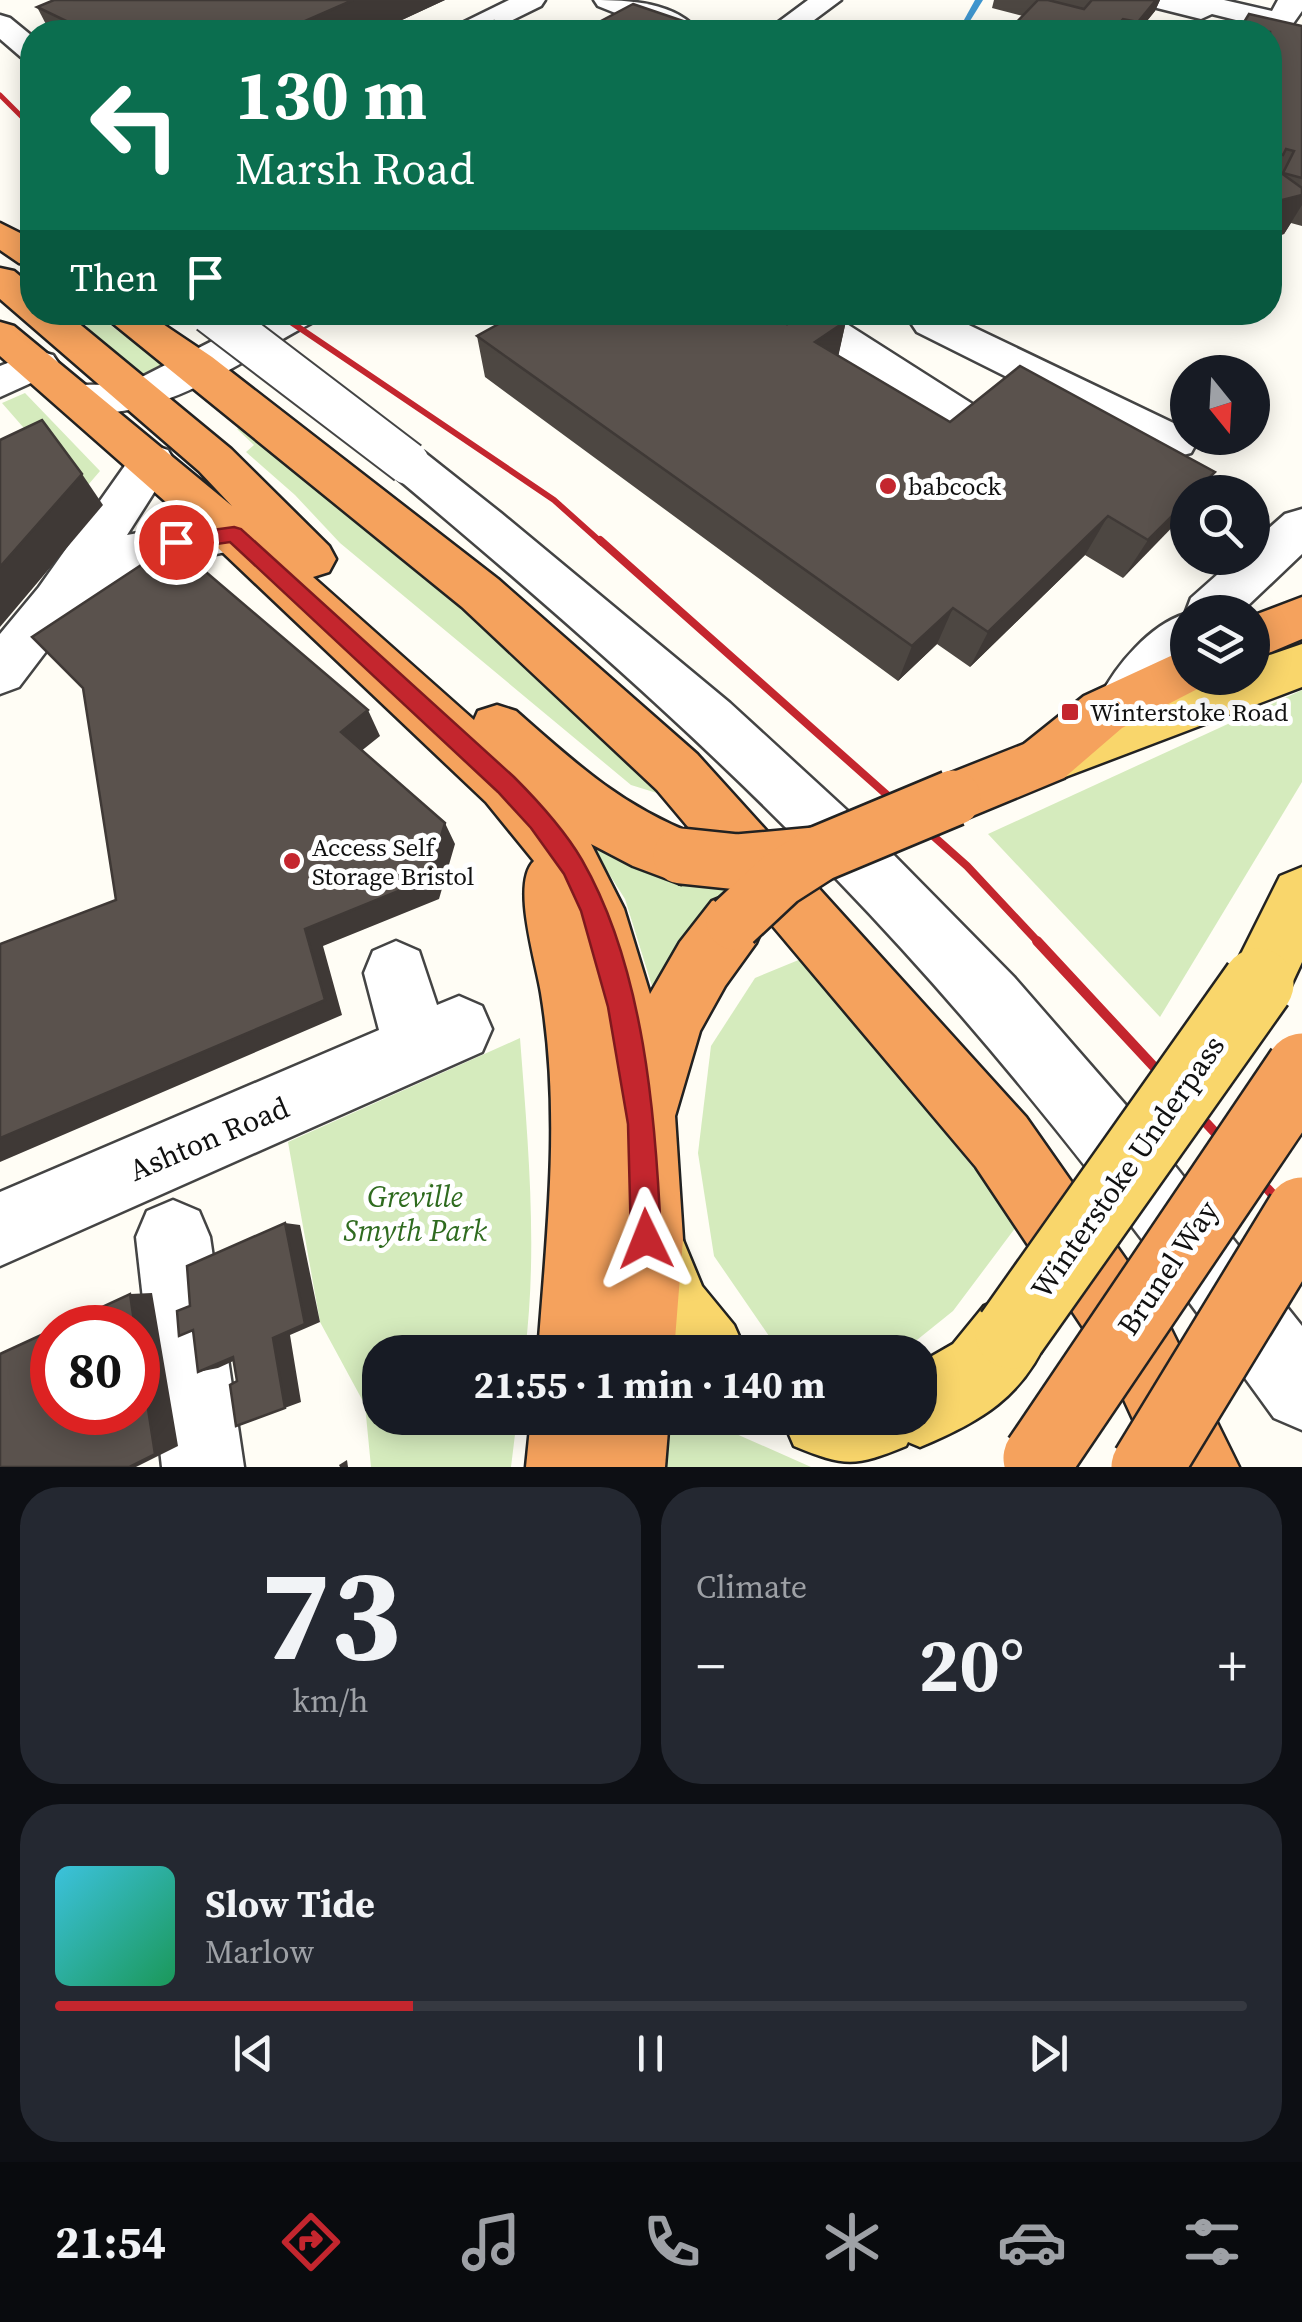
<!DOCTYPE html>
<meta charset="utf-8">
<style>
body{margin:0;font-family:"Source Serif 4",serif;background:#242831;color:#f1f3f6;height:100vh;display:flex;flex-direction:column;font-size:38px;white-space:nowrap}
*{box-sizing:border-box;margin:0}
p{font-size:32px;color:#9ea1a6}
.icon{flex:none;width:55px;height:55px;fill:none;stroke:currentColor;stroke-width:2;stroke-linecap:round;stroke-linejoin:round}
.map{position:relative;height:1467px;overflow:hidden}
.details{display:flex;flex-direction:column;gap:20px;padding:20px;background:#0d0f14;flex:1}
.details>*{flex:none}
.banner{position:absolute;left:20px;top:20px;width:1262px;height:305px;border-radius:40px;box-shadow:0 5px 25px #0003;background:#0b6e4f;color:#fff;overflow:hidden}
.needle{width:65px;rotate:162deg}
.fabs{position:absolute;left:1170px;top:355px;display:grid;gap:20px}
.fabs a{display:grid;place-items:center;width:100px;height:100px;border-radius:50%;background:#171b24;box-shadow:0 5px 25px #0003;font-size:50px}
.speed{position:absolute;left:30px;top:1305px;display:flex;gap:20px;font-size:50px;font-weight:700;text-align:center}
.speed>*{display:grid;place-content:center;width:130px;height:130px;border-radius:50%;background:#171b24;box-shadow:0 5px 25px #0003;line-height:1}
.speed .limit{border:15px solid #d22;background:#fff;color:#111}
.pin{position:absolute;display:grid;place-items:center;width:85px;height:85px;color:#fff;margin:-42px;border:5px solid #fff;border-radius:50%;box-shadow:0 2px 10px #0007}
.me{position:absolute;width:110px;margin:-55px;rotate:358deg;stroke-linejoin:round;filter:drop-shadow(0 0 8px #0008)}
.turn{display:flex;align-items:center;gap:35px;height:210px;padding:0 50px;font-size:45px}
.turn .icon{width:130px;height:130px;stroke-width:2.5}
.turn b{display:block;font-size:70px;line-height:85px}
.then{display:flex;align-items:center;height:95px;padding:0 50px;background:#0003;gap:20px;font-size:38px}
.big{font-size:75px;font-weight:700;line-height:1.1}
.details .card{flex:1;display:flex;flex-direction:column;justify-content:center;gap:15px;min-width:0;padding:0 35px;border-radius:40px;background:#242831}
.details .dial{align-items:center;gap:0}
.dial b{font-size:130px;line-height:1}
.song{display:flex;align-items:center;gap:30px}
.cover{width:120px;height:120px;border-radius:15px;background:linear-gradient(135deg,hsl(190 70% 55%),hsl(150 70% 35%))}
.played{height:10px;border-radius:5px;background:linear-gradient(90deg,#c4262e 30%,#363941 30%)}
.keys{display:flex;justify-content:space-around;direction:ltr}
.heat{display:flex;justify-content:space-between;align-items:center;font-size:55px;direction:ltr}
.details .tiles{flex:1;display:grid;gap:20px;grid-template-columns:1fr 1fr}
.card:last-child{grid-column:span 2}
.trip{position:absolute;left:362px;top:1335px;width:575px;height:100px;border-radius:40px;background:#171b24;box-shadow:0 5px 25px #0003;font-weight:700;line-height:100px;text-align:center}
.tabs{display:flex;height:160px;justify-content:space-around;align-items:center;background:#090b0e;color:#9ea1a6}
.tabs .icon{width:70px;height:70px}
.tabs .current{color:#c4262e}
.tabs b{font-size:45px;color:#f1f3f6}
.map>svg:first-child{display:block}
.green{fill:#d5ebbd}
.lines{fill:none;stroke-linecap:round;stroke-linejoin:round}
.stream{fill:#3f96cf;fill-rule:evenodd}
.minor-casing{stroke:#444;stroke-width:5}
.major-casing{stroke:#222;stroke-width:5}
.highway-casing{stroke:#222;stroke-width:5}
.minor{fill:#fff;fill-rule:evenodd}
.major{fill:#f9d66b;fill-rule:evenodd}
.highway{fill:#f5a25d;fill-rule:evenodd}
.rail-far3{stroke:#c4262e;stroke-width:5}
.rail-far2{stroke:#c4262e;stroke-width:6}
.rail-far1{stroke:#c4262e;stroke-width:8}
.rail{stroke:#c4262e;stroke-width:10}
.minor-bridge-casing{stroke:#444;stroke-width:46;stroke-linecap:butt}
.major-bridge-casing{stroke:#222;stroke-width:76;stroke-linecap:butt}
.highway-bridge-far1-casing{stroke:#222;stroke-width:60;stroke-linecap:butt}
.highway-bridge-casing{stroke:#222;stroke-width:76;stroke-linecap:butt}
.minor-bridge{stroke:#fff;stroke-width:42}
.major-bridge{stroke:#f9d66b;stroke-width:71}
.highway-bridge-far1{stroke:#f5a25d;stroke-width:55}
.highway-bridge{stroke:#f5a25d;stroke-width:71}
.wall{fill:#4d4742}
.shaded-wall{fill:#3f3936}
.building{fill:#5a524d;stroke:#3f3936;stroke-width:2.5}
.route{fill:#c4262e;stroke:#7f191e;stroke-width:2.5}
.poi-dot{fill:#c4262e;stroke:#fff;stroke-width:4}
.labels{text-anchor:middle;stroke-width:10;stroke-linejoin:round;paint-order:stroke}
.poi-label{font-size:25px;fill:#111;stroke:#fff;text-anchor:start}
.near-street-label{font-size:30px;fill:#111;stroke:#fff}
.near-park-label{font-size:30px;font-style:italic;fill:#2f6b1f;stroke:#fff}
</style>
<div class="map">
<svg width="1302" height="1467" viewBox="0 0 1302 1467">
<rect width="100%" height="100%" fill="#fffdf5"/>
<g class="green">
<path d="M 77,313 L 94,313 L 168,368 L 144,379 L 103,348 Z"/>
<path d="M 25,393 L 100,471 L 88,485 L 54,435 L 37,443 L 2,403 Z"/>
<path d="M 245,424 L 469,603 L 660,794 L 631,785 L 340,543 L 295,495 L 246,452 L 254,445 L 237,429 Z"/>
<path d="M 1302,690 L 1302,782 L 1160,1017 L 988,834 Z"/>
<path d="M 567,808 L 745,875 L 708,908 L 656,999 L 625,899 Z"/>
<path d="M 801,959 L 1019,1223 L 953,1311 L 902,1352 L 798,1352 L 769,1336 L 714,1256 L 698,1153 L 711,1046 L 755,978 Z"/>
<path d="M 520,1038 C 528,1143 538,1248 525,1352 L 380,1352 L 380,1418 L 517,1418 L 511,1467 L 371,1467 L 365,1405 L 320,1322 L 288,1142 Z"/>
<path d="M 663,1418 L 720,1418 L 734,1433 L 811,1467 L 659,1467 Z"/>
</g>
<g class="lines">
<path class="stream" d="M 975,0 L 983,0 L 965,29 L 959,29 Z"/>
<defs>
<g id="minor">
<path d="M 509,0 L 545,0 L 541,6 L 488,32 L 451,32 L 456,26 Z"/>
<path d="M 594,0 C 628,0 676,2 699,32 L 663,32 L 598,6 Z"/>
<path d="M 808,0 L 841,0 L 798,32 L 765,32 Z"/>
<path d="M 1145,0 L 1224,0 L 1272,11 L 1278,0 L 1302,0 L 1302,11 L 1290,28 L 1280,31 L 1212,14 L 1201,19 L 1149,6 Z"/>
<path d="M 0,15 L 10,18 L 32,36 L 32,60 L 21,57 L 0,39 Z"/>
<path d="M 269,312 L 320,312 L 315,321 C 241,360 149,432 63,408 L 57,398 L 63,388 C 85,382 107,387 130,383 Z"/>
<path d="M 781,312 L 828,312 L 985,412 L 992,422 L 985,432 L 970,437 L 955,432 L 786,321 Z"/>
<path d="M 913,312 L 953,312 L 952,317 L 1188,430 L 1188,438 L 1197,442 L 1191,453 L 1175,457 L 1159,453 L 917,332 L 911,323 Z"/>
<path d="M 38,351 L 53,355 L 59,364 L 53,373 L 0,397 L 0,366 Z"/>
<path d="M 152,445 L 168,450 L 174,461 L 127,535 L 234,516 L 251,521 L 258,534 L 251,547 L 131,571 L 93,601 L 82,604 L 19,687 L 0,694 L 0,634 L 39,587 L 136,450 Z"/>
<path d="M 408,447 L 424,452 L 501,513 L 730,703 L 876,837 L 1014,977 L 1137,1118 L 1302,1326 L 1302,1430 L 1274,1418 C 1157,1256 1037,1097 902,949 C 746,777 570,623 392,474 L 385,463 L 392,452 Z"/>
<path d="M 1302,509 L 1302,554 L 1241,612 L 1188,612 L 1188,665 C 1160,691 1150,727 1108,713 L 1100,697 C 1116,665 1150,625 1185,614 L 1191,598 L 1236,558 L 1252,558 L 1252,543 L 1285,514 Z"/>
<path d="M 396,941 L 419,951 L 437,1005 L 459,996 L 482,1006 L 492,1029 L 482,1052 L 0,1266 L 0,1192 L 379,1030 L 364,973 L 373,951 Z"/>
<path d="M 173,1200 L 199,1211 L 210,1237 L 244,1467 L 162,1467 L 136,1237 L 147,1211 Z"/>
</g>
<g id="major">
<path d="M 1302,644 L 1302,687 L 1044,785 L 1024,778 L 1016,761 L 1024,744 L 1207,678 L 1252,678 L 1252,661 Z"/>
<path d="M 1302,867 L 1302,962 L 1281,1007 L 1258,1016 L 1235,1007 L 1226,984 L 1280,876 Z"/>
<path d="M 649,1210 L 675,1221 L 702,1286 L 734,1325 L 746,1352 L 658,1352 L 647,1339 L 612,1247 L 623,1221 Z"/>
<path d="M 1011,1294 L 1038,1306 L 1050,1333 C 1023,1397 982,1421 920,1447 L 908,1442 L 906,1446 C 855,1467 845,1467 794,1446 L 782,1418 L 920,1418 L 920,1363 L 953,1344 L 984,1306 Z"/>
</g>
<g id="highway">
<path d="M 0,223 L 32,239 L 32,266 L 19,263 L 0,250 Z"/>
<path d="M 0,268 L 14,271 L 32,286 L 32,312 L 65,312 L 231,449 L 329,546 L 336,559 L 329,572 L 313,577 L 474,720 L 478,711 L 497,705 L 516,711 C 575,763 620,805 694,834 L 657,790 L 462,607 L 99,312 L 145,312 L 212,357 L 498,579 L 697,754 L 1026,1117 L 1162,1311 L 1239,1467 L 1155,1467 L 1108,1365 L 976,1167 L 761,912 L 765,922 L 756,943 L 725,986 L 700,1031 L 675,1116 L 683,1239 L 674,1352 L 538,1352 C 547,1231 561,1115 541,993 C 536,961 511,883 534,861 L 486,802 L 217,547 L 0,356 L 0,322 L 14,326 L 232,506 L 199,471 L 0,299 ZM 591,844 L 633,866 L 681,884 L 702,876 L 711,856 L 708,850 L 749,898 L 734,892 L 712,901 L 680,942 L 650,994 L 624,909 Z"/>
<path d="M 1302,597 L 1302,639 L 1252,660 L 1252,616 Z"/>
<path d="M 1188,648 L 1188,678 L 1210,678 L 1207,684 L 1122,728 L 1064,778 L 953,824 L 933,816 L 924,798 L 933,780 L 1024,744 L 1084,696 Z"/>
<path d="M 531,1418 L 669,1418 L 665,1467 L 526,1467 Z"/>
</g>
</defs>
<use href="#minor" class="minor-casing"/>
<use href="#major" class="major-casing"/>
<use href="#highway" class="highway-casing"/>
<use href="#minor" class="minor"/>
<use href="#major" class="major"/>
<use href="#highway" class="highway"/>
<path class="rail-far3" d="M 0,95 L 32,127"/>
<path class="rail-far2" d="M 276,312 L 554,500 L 602,543"/>
<path class="rail-far1" d="M 600,540 L 967,866 L 1040,944"/>
<path class="rail" d="M 1037,941 L 1302,1226"/>
<defs>
<path id="minor-bridge" d="M 210,312 L 408,463"/>
<path id="major-bridge" d="M 1011,1333 L 1258,984"/>
<g id="highway-bridge-far1">
<path d="M 681,856 L 738,862 L 816,855"/>
<path d="M 734,922 L 780,879 L 819,854 L 953,798"/>
</g>
<g id="highway-bridge">
<path d="M 1039,1458 L 1302,1069"/>
<path d="M 1147,1467 L 1302,1213"/>
</g>
</defs>
<use href="#minor-bridge" class="minor-bridge-casing"/>
<use href="#major-bridge" class="major-bridge-casing"/>
<use href="#highway-bridge-far1" class="highway-bridge-far1-casing"/>
<use href="#highway-bridge" class="highway-bridge-casing"/>
<use href="#minor-bridge" class="minor-bridge"/>
<use href="#major-bridge" class="major-bridge"/>
<use href="#highway-bridge-far1" class="highway-bridge-far1"/>
<use href="#highway-bridge" class="highway-bridge"/>
</g>
<g class="wall">
<path d="M 54,0 L 445,0 L 376,32 L 50,32 L 37,7 Z"/>
<path d="M 994,0 L 1160,0 L 1155,11 L 1138,32 L 1007,32 L 1023,16 L 992,8 Z"/>
<path d="M 1302,26 L 1302,226 L 1291,223 L 1284,234 L 1270,238 L 1270,32 Z"/>
<path d="M 557,317 L 798,317 L 846,321 L 838,356 L 950,422 L 1215,472 L 1123,578 L 1085,555 L 970,667 L 937,644 L 898,681 L 485,377 L 477,336 Z"/>
</g>
<g class="shaded-wall">
<path d="M 353,0 L 445,0 L 376,32 L 280,32 Z"/>
<path d="M 1156,0 L 1160,0 L 1155,11 L 1138,32 L 1134,32 L 1138,22 Z"/>
<path d="M 692,24 L 691,32 L 677,32 Z"/>
<path d="M 1302,195 L 1302,205 L 1284,234 L 1270,238 L 1270,203 Z"/>
<path d="M 846,321 L 837,362 L 815,342 Z"/>
<path d="M 1215,472 L 1201,492 L 1195,492 Z"/>
<path d="M 82,474 L 103,505 L 0,627 L 0,567 Z"/>
<path d="M 1188,500 L 1188,511 L 1123,578 L 1148,540 Z"/>
<path d="M 1108,516 L 1085,555 L 970,667 L 988,632 Z"/>
<path d="M 953,608 L 937,644 L 898,681 L 912,646 Z"/>
<path d="M 368,710 L 380,736 L 355,756 L 341,732 Z"/>
<path d="M 445,823 L 455,844 L 439,899 L 323,946 L 342,1015 L 0,1162 L 0,1138 L 305,929 Z"/>
<path d="M 285,1223 L 300,1225 L 320,1322 L 290,1335 L 301,1402 L 236,1426 L 273,1338 Z"/>
<path d="M 152,1293 L 178,1446 L 136,1467 L 129,1467 L 138,1344 L 138,1328 L 135,1328 L 130,1294 Z"/>
<path d="M 251,1353 L 218,1368 L 198,1372 L 233,1357 Z"/>
<path d="M 347,1460 L 348,1467 L 340,1467 L 339,1465 Z"/>
</g>
<g class="building">
<path d="M 54,0 L 353,0 L 280,32 L 89,32 L 37,7 Z"/>
<path d="M 1038,0 L 1048,0 L 1084,9 L 1092,0 L 1156,0 L 1138,22 L 1123,19 L 1112,32 L 1007,32 Z"/>
<path d="M 633,4 L 692,24 L 677,32 L 580,32 Z"/>
<path d="M 1249,14 L 1302,26 L 1302,178 L 1283,173 L 1294,151 L 1286,149 L 1283,155 L 1270,151 L 1270,32 L 1238,32 Z"/>
<path d="M 494,21 L 526,32 L 471,32 Z"/>
<path d="M 1270,165 L 1302,188 L 1302,195 L 1270,203 Z"/>
<path d="M 520,312 L 550,312 L 557,317 L 564,312 L 767,312 L 787,324 L 805,312 L 831,312 L 846,321 L 815,342 L 950,422 L 1020,366 L 1215,472 L 1195,492 L 1188,492 L 1188,500 L 1148,540 L 1108,516 L 988,632 L 953,608 L 912,646 L 477,336 Z"/>
<path d="M 767,312 L 790,312 L 798,317 L 787,324 Z"/>
<path d="M 42,420 L 82,474 L 0,567 L 0,440 Z"/>
<path d="M 173,544 L 368,710 L 341,732 L 445,823 L 428,879 L 305,929 L 325,1000 L 0,1138 L 0,944 L 116,900 L 83,688 L 32,637 Z"/>
<path d="M 285,1223 L 305,1324 L 273,1338 L 285,1408 L 236,1426 L 230,1385 L 237,1381 L 233,1357 L 198,1372 L 193,1330 L 179,1336 L 177,1311 L 190,1306 L 187,1266 Z"/>
<path d="M 130,1294 L 135,1328 L 57,1328 Z"/>
<path d="M 52,1330 L 52,1412 L 138,1412 L 138,1344 L 155,1454 L 129,1467 L 0,1467 L 0,1354 Z"/>
</g>
<path class="route" d="M 234,527 L 241,529 L 514,777 C 539,802 564,829 582,860 C 644,968 656,1117 661,1239 L 657,1250 L 646,1254 L 635,1250 L 631,1239 L 628,1124 L 608,1007 L 581,911 L 564,874 L 531,828 L 498,792 L 230,542 L 176,550 L 167,542 L 176,535 Z"/>
<g class="poi-dot">
<circle cx="888" cy="486" r="10"/>
<rect x="1060" y="702" width="20" height="20" rx="5"/>
<circle cx="292" cy="861" r="10"/>
</g>
<g class="labels">
<g class="poi-label">
<text x="908" y="495">babcock</text>
<text x="1090" y="721">Winterstoke Road</text>
<text x="312" y="856">Access Self<tspan x="312" dy="29">Storage Bristol</tspan></text>
</g>
<g class="near-street-label">
<text transform="translate(209 1139) rotate(-23)" y="10">Ashton Road</text>
<text transform="translate(1128 1167) rotate(-55)" y="10">Winterstoke Underpass</text>
<text transform="translate(1168 1268) rotate(-56)" y="10">Brunel Way</text>
</g>
<g class="near-park-label">
<text x="415" y="1207">Greville<tspan x="415" dy="34">Smyth Park</tspan></text>
</g>
</g>
</svg>
<div class="fabs">
<a><svg class="needle" viewBox="-14 -14 28 28"><path d="M0-13l5 13h-10z" fill="#e53935"/><path d="M0 13l5-13h-10z" fill="#9ea1a6"/></svg></a>
<a><svg class="icon" aria-label="search" viewBox="0 0 24 24"><circle cx="10" cy="10" r="6"/><path d="M15 15l6 6"/></svg></a>
<a><svg class="icon" aria-label="layers" viewBox="0 0 24 24"><path d="M12 4l9 5-9 5-9-5zM3 14l9 5 9-5"/></svg></a>
</div>
<div class="speed"><div class="limit">80</div></div>
<div class="pin" style="left:176px;top:542px;background:#d93025"><svg class="icon" aria-label="arrive" viewBox="0 0 24 24"><path d="M6 21V4h12l-3 4 3 4H6"/></svg></div>
<svg class="me" style="left:646px;top:1239px" viewBox="-20 -20 40 40"><path d="M0-17L14 15 0 8-14 15z" fill="#c4262e" stroke="#fff" stroke-width="4"/></svg>
<div class="trip">21:55 · 1 min · 140 m</div>
<div class="banner">
<div class="turn"><svg class="icon" aria-label="left" viewBox="0 0 24 24"><path d="M17 20v-9H6M10 6l-5 5 5 5"/></svg><div><b>130 m</b>Marsh Road</div></div>
<div class="then">Then<svg class="icon" aria-label="arrive" viewBox="0 0 24 24"><path d="M6 21V4h12l-3 4 3 4H6"/></svg></div>
</div>
</div>
<section class="details">
<div class="tiles">
<div class="card dial"><b>73</b><p>km/h</p></div>
<div class="card"><p>Climate</p>
<div class="heat"><a>−</a><b class="big">20°</b><a>+</a></div>
</div>
<div class="card">
<div class="song"><i class="cover"></i><div><b>Slow Tide</b><p>Marlow</p></div></div>
<div class="played"></div>
<div class="keys"><svg class="icon" aria-label="previous" viewBox="0 0 24 24"><path d="M18 5L8 12l10 7zM5 5v14"/></svg><svg class="icon" aria-label="pause" viewBox="0 0 24 24"><path d="M8 5v14M16 5v14"/></svg><svg class="icon" aria-label="next" viewBox="0 0 24 24"><path d="M6 5l10 7-10 7zM19 5v14"/></svg></div>
</div>
</div>
</section>
<nav class="tabs">
<b>21:54</b>
<svg class="icon current" aria-label="directions" viewBox="0 0 24 24"><path d="M12 3l9 9-9 9-9-9zM9 14v-3h6M13 9l2 2-2 2"/></svg>
<svg class="icon" aria-label="music" viewBox="0 0 24 24"><path d="M9 18V5l10-2v13"/><circle cx="6" cy="18" r="3"/><circle cx="16" cy="16" r="3"/></svg>
<svg class="icon" aria-label="phone" viewBox="0 0 24 24"><path d="M5 4h4l2 5-3 2q2 4 5 5l2-3 5 2v4C11 20 4 13 5 4z"/></svg>
<svg class="icon" aria-label="climate" viewBox="0 0 24 24"><path d="M12 3v18M4 7l16 10M4 17L20 7"/></svg>
<svg class="icon" aria-label="car" viewBox="0 0 24 24"><path d="M5 17H2v-5l4-1 3-4h7l3 4 3 1v5h-3M9 17h6M6 11h13"/><circle cx="7" cy="17" r="2"/><circle cx="17" cy="17" r="2"/></svg>
<svg class="icon" aria-label="filters" viewBox="0 0 24 24"><path d="M4 7h16M4 17h16"/><circle cx="9" cy="7" r="2"/><circle cx="15" cy="17" r="2"/></svg>
</nav>
